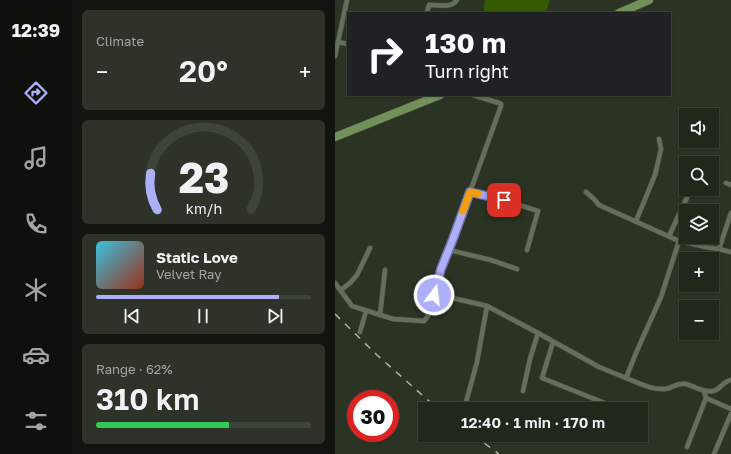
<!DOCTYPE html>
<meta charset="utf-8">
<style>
body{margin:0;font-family:"Golos Text",sans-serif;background:#2d3328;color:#f1f3f6;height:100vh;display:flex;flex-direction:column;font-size:15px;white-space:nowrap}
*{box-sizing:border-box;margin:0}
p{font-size:13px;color:#a2a5a3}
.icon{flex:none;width:22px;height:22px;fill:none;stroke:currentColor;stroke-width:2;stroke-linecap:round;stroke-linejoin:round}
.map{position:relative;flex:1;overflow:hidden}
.details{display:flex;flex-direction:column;gap:10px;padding:10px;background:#12150f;width:263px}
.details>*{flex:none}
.top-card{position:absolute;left:12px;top:12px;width:324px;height:84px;border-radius:0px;box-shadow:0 1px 3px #0004,0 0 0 1px #3d443a;background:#202124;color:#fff;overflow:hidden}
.fabs{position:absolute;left:344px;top:108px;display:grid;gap:8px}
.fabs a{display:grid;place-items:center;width:40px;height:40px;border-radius:0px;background:#20271b;box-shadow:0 1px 3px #0004,0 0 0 1px #3d443a;font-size:20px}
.speed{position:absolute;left:12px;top:390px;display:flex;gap:8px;font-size:20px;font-weight:700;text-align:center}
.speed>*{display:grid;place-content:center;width:52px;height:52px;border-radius:50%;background:#20271b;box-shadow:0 1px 3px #0004,0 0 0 1px #3d443a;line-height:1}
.speed .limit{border:6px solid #d22;background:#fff;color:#111}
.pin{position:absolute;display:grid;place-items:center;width:34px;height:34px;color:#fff;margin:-17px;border-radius:8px;box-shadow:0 2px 6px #0006}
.me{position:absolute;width:44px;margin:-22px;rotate:15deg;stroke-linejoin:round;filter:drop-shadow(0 0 3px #0008)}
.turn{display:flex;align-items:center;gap:14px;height:84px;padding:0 12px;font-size:18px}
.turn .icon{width:52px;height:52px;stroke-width:2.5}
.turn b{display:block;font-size:28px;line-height:34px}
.big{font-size:30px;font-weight:600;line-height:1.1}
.details .widget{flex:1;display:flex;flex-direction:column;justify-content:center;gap:6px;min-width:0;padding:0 14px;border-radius:6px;background:#2d3328}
.details .dial{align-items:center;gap:0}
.dial svg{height:104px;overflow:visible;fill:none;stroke:#3d443a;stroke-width:7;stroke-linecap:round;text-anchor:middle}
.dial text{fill:#f1f3f6;stroke:none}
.song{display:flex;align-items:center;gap:12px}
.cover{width:48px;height:48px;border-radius:6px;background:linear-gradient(135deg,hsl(190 70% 55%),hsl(10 70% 35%))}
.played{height:4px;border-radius:2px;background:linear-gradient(90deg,#adaffb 85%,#3d443a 85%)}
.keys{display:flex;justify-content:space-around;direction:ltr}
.heat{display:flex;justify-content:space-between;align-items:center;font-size:22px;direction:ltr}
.charge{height:6px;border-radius:3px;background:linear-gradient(90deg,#34c759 62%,#3d443a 0)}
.trip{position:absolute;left:83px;top:402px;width:230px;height:40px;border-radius:0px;background:#20271b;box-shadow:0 1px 3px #0004,0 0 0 1px #3d443a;font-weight:600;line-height:40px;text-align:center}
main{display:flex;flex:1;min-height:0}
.tab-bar{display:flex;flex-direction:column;width:72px;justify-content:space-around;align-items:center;background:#0d100b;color:#a2a5a3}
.tab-bar .icon{width:28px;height:28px}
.tab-bar .current{color:#adaffb}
.tab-bar b{font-size:18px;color:#f1f3f6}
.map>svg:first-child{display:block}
.water{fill:#345a03}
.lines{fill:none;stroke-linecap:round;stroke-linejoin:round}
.minor-casing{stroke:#474f40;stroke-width:5.5}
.trunk-casing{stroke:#474f40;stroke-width:9}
.minor{stroke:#636e5b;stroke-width:4.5}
.trunk{stroke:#729158;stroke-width:8}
.rail{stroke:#aeb5a8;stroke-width:1.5;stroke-dasharray:7 7;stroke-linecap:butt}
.route-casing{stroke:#7072a3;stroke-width:10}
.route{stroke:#adaffb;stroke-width:7}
.slow{stroke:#f59e0b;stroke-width:7}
</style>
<main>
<nav class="tab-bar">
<b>12:39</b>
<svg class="icon current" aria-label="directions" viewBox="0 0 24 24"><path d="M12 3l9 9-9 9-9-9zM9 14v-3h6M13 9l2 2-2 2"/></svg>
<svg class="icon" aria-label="music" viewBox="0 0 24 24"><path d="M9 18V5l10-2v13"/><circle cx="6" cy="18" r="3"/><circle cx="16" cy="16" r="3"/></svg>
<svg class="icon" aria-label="phone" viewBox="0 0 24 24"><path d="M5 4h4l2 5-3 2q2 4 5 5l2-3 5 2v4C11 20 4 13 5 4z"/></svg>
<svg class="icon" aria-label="climate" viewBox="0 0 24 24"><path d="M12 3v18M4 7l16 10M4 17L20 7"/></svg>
<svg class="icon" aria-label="car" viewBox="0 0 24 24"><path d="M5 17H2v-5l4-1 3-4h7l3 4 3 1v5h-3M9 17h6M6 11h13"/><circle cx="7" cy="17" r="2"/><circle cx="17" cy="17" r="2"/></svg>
<svg class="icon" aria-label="filters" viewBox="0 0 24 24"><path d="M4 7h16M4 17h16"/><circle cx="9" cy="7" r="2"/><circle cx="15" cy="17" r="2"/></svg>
</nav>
<section class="details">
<div class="widget"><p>Climate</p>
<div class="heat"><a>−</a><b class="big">20°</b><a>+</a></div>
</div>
<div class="widget dial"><svg viewBox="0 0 100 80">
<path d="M14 69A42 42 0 1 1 86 69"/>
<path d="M14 69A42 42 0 0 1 9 41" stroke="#adaffb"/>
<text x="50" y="56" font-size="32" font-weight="700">23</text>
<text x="50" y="72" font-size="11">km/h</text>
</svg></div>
<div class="widget">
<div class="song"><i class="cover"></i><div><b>Static Love</b><p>Velvet Ray</p></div></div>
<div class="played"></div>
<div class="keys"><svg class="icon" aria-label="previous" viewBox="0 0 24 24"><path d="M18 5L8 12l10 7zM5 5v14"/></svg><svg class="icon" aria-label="pause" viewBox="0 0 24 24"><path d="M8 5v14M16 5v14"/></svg><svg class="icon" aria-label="next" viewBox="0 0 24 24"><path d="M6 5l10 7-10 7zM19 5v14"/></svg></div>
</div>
<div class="widget"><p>Range · 62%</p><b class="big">310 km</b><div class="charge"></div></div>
</section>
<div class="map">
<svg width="396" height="454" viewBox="0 0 396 454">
<rect width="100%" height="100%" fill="#2b3424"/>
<path class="water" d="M 150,0 L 215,0 L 210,13 L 150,13 L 149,12 L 149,4 Z"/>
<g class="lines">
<defs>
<g id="minor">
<path d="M 92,13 L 94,5 C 103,4 116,9 122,0"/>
<path d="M 3,42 L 13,44"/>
<path d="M 0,56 L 12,0"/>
<path d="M 391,183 L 396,185"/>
<path d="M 135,192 L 169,200 L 203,211 L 192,250"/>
<path d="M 251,192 L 259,199 L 264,205 L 344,241"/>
<path d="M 301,221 L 320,175 L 326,149 L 324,139"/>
<path d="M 334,236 L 356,189"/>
<path d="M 384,249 L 396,213"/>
<path d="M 114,250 L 156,260 L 182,269"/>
<path d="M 0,283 L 17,306 L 58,319 L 89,321 L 93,316 L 99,295 L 104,295 L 152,306 L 203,333 L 264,367 L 291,378 L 301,353 L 326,297 L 344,241 L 371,247 L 384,249 L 396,252"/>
<path d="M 6,290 L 15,283 L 22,275 L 35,248"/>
<path d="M 99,295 L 106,269 L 118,239 L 166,106 L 166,104 L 164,103 L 138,95"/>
<path d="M 45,315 L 50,270"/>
<path d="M 25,332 L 31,311"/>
<path d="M 218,342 L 207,378 L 272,404"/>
<path d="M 291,378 C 304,383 316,390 330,389 C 337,388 344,382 351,384 C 353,384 355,386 357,386 C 363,389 371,392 378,391 C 385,390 388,381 396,380"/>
<path d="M 188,391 L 195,359 L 203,333"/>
<path d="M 369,391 L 371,398 L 396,409"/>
<path d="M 130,406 L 142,362 L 152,306"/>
<path d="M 352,447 L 371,398"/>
<path d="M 379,454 L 396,414"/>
</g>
<g id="trunk">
<path d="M 284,13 L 314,0"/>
<path d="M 0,137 L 105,95"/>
</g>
</defs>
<use href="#minor" class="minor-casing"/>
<use href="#trunk" class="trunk-casing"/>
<use href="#minor" class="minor"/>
<use href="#trunk" class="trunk"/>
<g class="rail">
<path d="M 0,314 L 42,355 L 103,409"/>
<path d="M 138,435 L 164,454"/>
</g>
</g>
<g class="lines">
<defs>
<path id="route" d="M 99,295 L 106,269 L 118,239 L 135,192 L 169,200"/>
</defs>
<use href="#route" class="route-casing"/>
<use href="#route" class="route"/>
<path class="slow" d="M 128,211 L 135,192 L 143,194"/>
</g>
</svg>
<div class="fabs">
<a><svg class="icon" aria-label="sound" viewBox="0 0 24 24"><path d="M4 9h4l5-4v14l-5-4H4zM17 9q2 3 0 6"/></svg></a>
<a><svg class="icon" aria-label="search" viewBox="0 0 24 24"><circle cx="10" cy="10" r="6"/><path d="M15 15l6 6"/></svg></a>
<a><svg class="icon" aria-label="layers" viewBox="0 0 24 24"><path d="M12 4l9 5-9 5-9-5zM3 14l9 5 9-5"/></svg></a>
<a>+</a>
<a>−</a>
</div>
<div class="speed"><div class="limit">30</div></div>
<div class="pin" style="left:169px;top:200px;background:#d93025"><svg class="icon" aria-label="arrive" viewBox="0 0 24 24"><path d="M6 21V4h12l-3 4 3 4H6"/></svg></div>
<svg class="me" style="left:99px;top:295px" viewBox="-20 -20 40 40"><circle r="17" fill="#adaffb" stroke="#fff" stroke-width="3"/><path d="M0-11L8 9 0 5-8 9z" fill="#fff"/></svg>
<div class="trip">12:40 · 1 min · 170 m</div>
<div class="top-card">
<div class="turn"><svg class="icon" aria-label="right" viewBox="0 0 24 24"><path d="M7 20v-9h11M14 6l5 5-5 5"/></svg><div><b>130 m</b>Turn right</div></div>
</div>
</div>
</main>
